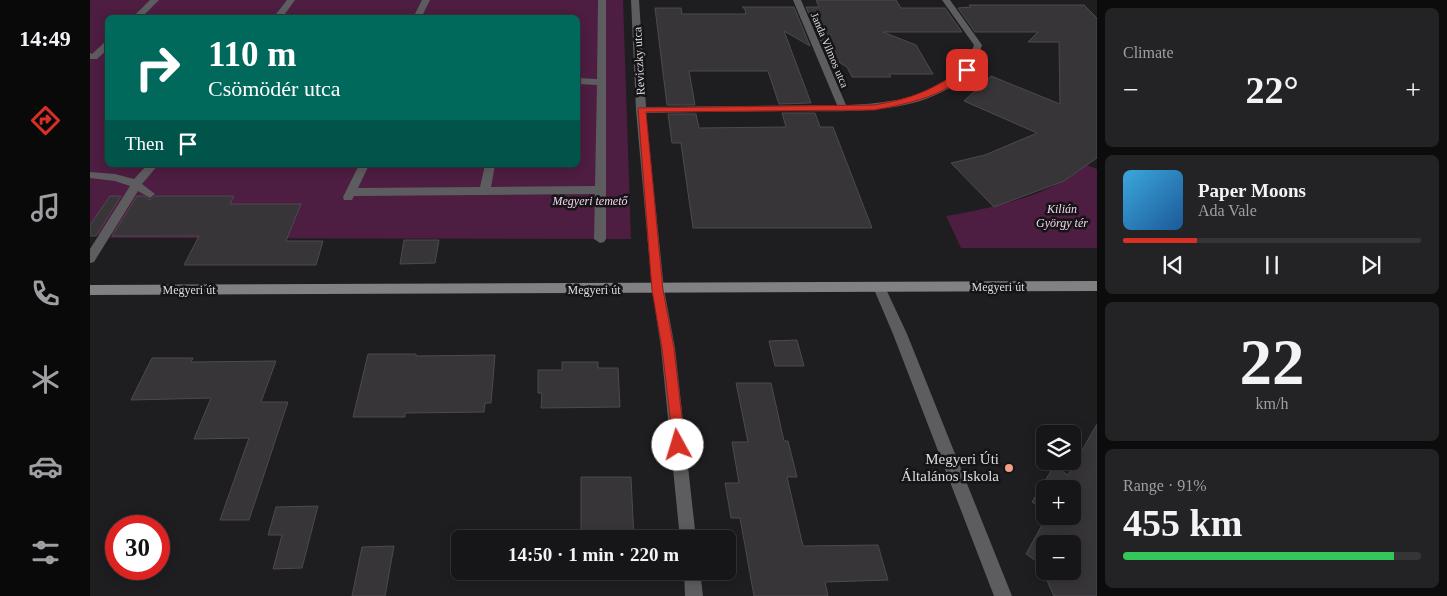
<!DOCTYPE html>
<meta charset="utf-8">
<style>
body{margin:0;font-family:"Times New Roman",serif;background:#232325;color:#f1f3f6;height:100vh;display:flex;flex-direction:column;font-size:19px;white-space:nowrap}
*{box-sizing:border-box;margin:0}
p{font-size:16px;color:#9e9fa2}
.icon{flex:none;width:28px;height:28px;fill:none;stroke:currentColor;stroke-width:2;stroke-linecap:round;stroke-linejoin:round}
.map{position:relative;flex:1;overflow:hidden}
.side{display:flex;flex-direction:column;gap:8px;padding:8px;background:#0c0c0d;width:350px}
.side>*{flex:none}
.banner{position:absolute;left:15px;top:15px;width:475px;height:152px;border-radius:8px;box-shadow:0 2px 12px #0003,0 0 0 1px #353537;background:#00695c;color:#fff;overflow:hidden}
.buttons{position:absolute;left:946px;top:425px;display:grid;gap:10px}
.buttons a{display:grid;place-items:center;width:45px;height:45px;border-radius:8px;background:#161618;box-shadow:0 2px 12px #0003,0 0 0 1px #353537;font-size:25px}
.speed{position:absolute;left:15px;top:515px;display:flex;gap:10px;font-size:25px;font-weight:700;text-align:center}
.speed>*{display:grid;place-content:center;width:65px;height:65px;border-radius:50%;background:#161618;box-shadow:0 2px 12px #0003,0 0 0 1px #353537;line-height:1}
.speed .limit{border:8px solid #d22;background:#fff;color:#111}
.pin{position:absolute;display:grid;place-items:center;width:42px;height:42px;color:#fff;margin:-21px;border-radius:10px;box-shadow:0 2px 8px #0006}
.me{position:absolute;width:55px;margin:-28px;rotate:354deg;stroke-linejoin:round;filter:drop-shadow(0 0 4px #0008)}
.turn{display:flex;align-items:center;gap:18px;height:105px;padding:0 20px;font-size:22px}
.turn .icon{width:65px;height:65px;stroke-width:2.5}
.turn b{display:block;font-size:35px;line-height:42px}
.then{display:flex;align-items:center;height:48px;padding:0 20px;background:#0003;gap:10px;font-size:19px}
.big{font-size:38px;font-weight:600;line-height:1.1}
.side .tile{flex:1;display:flex;flex-direction:column;justify-content:center;gap:8px;min-width:0;padding:0 18px;border-radius:8px;background:#232325}
.side .dial{align-items:center;gap:0}
.dial b{font-size:65px;line-height:1}
.song{display:flex;align-items:center;gap:15px}
.cover{width:60px;height:60px;border-radius:8px;background:linear-gradient(135deg,hsl(200 70% 55%),hsl(210 70% 35%))}
.played{height:5px;border-radius:2px;background:linear-gradient(90deg,#d93025 25%,#353537 25%)}
.keys{display:flex;justify-content:space-around;direction:ltr}
.heat{display:flex;justify-content:space-between;align-items:center;font-size:28px;direction:ltr}
.charge{height:8px;border-radius:4px;background:linear-gradient(90deg,#34c759 91%,#353537 0)}
.trip{position:absolute;left:361px;top:530px;width:285px;height:50px;border-radius:8px;background:#161618;box-shadow:0 2px 12px #0003,0 0 0 1px #353537;font-weight:600;line-height:50px;text-align:center}
main{display:flex;flex:1;min-height:0}
.menu{display:flex;flex-direction:column;width:90px;justify-content:space-around;align-items:center;background:#09090a;color:#9e9fa2}
.menu .icon{width:35px;height:35px}
.menu .on{color:#d93025}
.menu b{font-size:22px;color:#f1f3f6}
.map>svg:first-child{display:block}
.green{fill:#4e1d42;fill-rule:evenodd}
.building{fill:#373538;stroke:#4d4a4e;fill-rule:evenodd}
.lines{fill:none;stroke-linecap:round;stroke-linejoin:round}
.lane{fill:#5d5d5f;fill-rule:evenodd}
.street{fill:#5d5d5f;fill-rule:evenodd}
.secondary{fill:#818184;fill-rule:evenodd}
.route{fill:#d93025;stroke:#8d1f18}
.poi-dot{fill:#f39f85;stroke:#151417;stroke-width:2}
.labels{text-anchor:middle;stroke-width:5;stroke-linejoin:round;paint-order:stroke}
.far-street-label{font-size:11px;fill:#dddcdf;stroke:#151417}
.street-label{font-size:12px;fill:#dddcdf;stroke:#151417}
.park-label{font-size:12px;font-style:italic;fill:#f5d3ea;stroke:#151417}
.near-poi-label{font-size:15px;fill:#dddcdf;stroke:#151417;text-anchor:end}
</style>
<main>
<nav class="menu">
<b>14:49</b>
<svg class="icon on" aria-label="directions" viewBox="0 0 24 24"><path d="M12 3l9 9-9 9-9-9zM9 14v-3h6M13 9l2 2-2 2"/></svg>
<svg class="icon" aria-label="music" viewBox="0 0 24 24"><path d="M9 18V5l10-2v13"/><circle cx="6" cy="18" r="3"/><circle cx="16" cy="16" r="3"/></svg>
<svg class="icon" aria-label="phone" viewBox="0 0 24 24"><path d="M5 4h4l2 5-3 2q2 4 5 5l2-3 5 2v4C11 20 4 13 5 4z"/></svg>
<svg class="icon" aria-label="climate" viewBox="0 0 24 24"><path d="M12 3v18M4 7l16 10M4 17L20 7"/></svg>
<svg class="icon" aria-label="car" viewBox="0 0 24 24"><path d="M5 17H2v-5l4-1 3-4h7l3 4 3 1v5h-3M9 17h6M6 11h13"/><circle cx="7" cy="17" r="2"/><circle cx="17" cy="17" r="2"/></svg>
<svg class="icon" aria-label="filters" viewBox="0 0 24 24"><path d="M4 7h16M4 17h16"/><circle cx="9" cy="7" r="2"/><circle cx="15" cy="17" r="2"/></svg>
</nav>
<div class="map">
<svg width="1007" height="596" viewBox="0 0 1007 596">
<rect width="100%" height="100%" fill="#1e1d20"/>
<g class="green">
<path d="M 0,0 L 533,0 L 541,239 L 20,238 L 22,234 L 0,235 ZM 18,18 L 488,18 L 488,165 L 18,165 Z"/>
<path d="M 997,165 L 1007,169 L 1007,248 L 871,248 L 856,216 C 905,207 957,197 997,165 Z"/>
</g>
<g class="building">
<path d="M 726,0 L 806,0 L 811,8 L 855,8 L 872,32 L 793,32 L 826,45 L 843,74 L 799,74 L 801,77 L 762,77 L 757,67 L 737,55 L 716,7 L 729,7 Z"/>
<path d="M 879,5 L 994,5 L 1007,18 L 1007,158 L 974,181 L 904,207 L 861,163 L 895,155 L 947,133 L 874,101 L 901,76 L 970,104 L 969,42 L 938,42 L 948,32 L 885,32 L 868,8 L 881,7 Z"/>
<path d="M 652,7 L 704,7 L 720,46 L 694,31 L 721,103 L 689,104 L 678,71 L 599,71 L 605,105 L 577,105 L 565,8 L 591,8 L 592,14 L 656,14 L 655,9 Z"/>
<path d="M 692,113 L 725,113 L 730,127 L 743,127 L 782,228 L 603,228 L 591,143 L 582,143 L 578,114 L 606,114 L 609,128 L 696,127 Z"/>
<path d="M 20,196 L 31,196 L 6,236 L 0,236 L 0,225 Z"/>
<path d="M 47,196 L 54,196 L 60,200 L 65,196 L 144,196 L 140,204 L 211,204 L 196,241 L 233,241 L 226,265 L 94,265 L 109,236 L 22,236 Z"/>
<path d="M 314,240 L 349,240 L 345,263 L 310,264 Z"/>
<path d="M 707,340 L 714,366 L 685,366 L 679,341 Z"/>
<path d="M 278,354 L 326,354 L 326,356 L 405,355 L 401,403 L 395,403 L 394,412 L 315,413 L 315,417 L 263,417 Z"/>
<path d="M 62,358 L 103,358 L 101,362 L 186,361 L 171,402 L 198,402 L 159,520 L 130,520 L 159,438 L 104,439 L 121,398 L 41,400 Z"/>
<path d="M 472,362 L 508,362 L 508,368 L 528,368 L 530,407 L 451,408 L 452,393 L 448,393 L 448,370 L 472,370 Z"/>
<path d="M 646,383 L 681,383 L 694,441 L 698,441 L 707,477 L 697,477 L 713,546 L 788,545 L 798,580 L 735,582 L 738,596 L 664,596 L 650,518 L 641,518 L 635,483 L 649,483 L 642,442 L 658,442 Z"/>
<path d="M 1007,424 L 1007,596 L 964,596 L 949,563 L 936,554 L 957,516 L 982,516 L 982,489 L 955,489 L 955,510 L 942,502 L 964,466 L 978,475 ZM 955,544 L 982,544 L 982,571 L 955,571 Z"/>
<path d="M 491,477 L 541,477 L 544,539 L 503,539 L 503,534 L 491,534 Z"/>
<path d="M 228,506 L 212,568 L 183,569 L 192,535 L 178,535 L 186,507 Z"/>
<path d="M 304,546 L 295,596 L 262,596 L 272,547 Z"/>
</g>
<g class="lines">
<g class="lane">
<path d="M 60,0 L 69,0 L 51,18 L 42,18 Z"/>
<path d="M 197,0 L 205,0 L 192,18 L 183,18 Z"/>
<path d="M 332,0 L 340,0 L 331,18 L 323,18 Z"/>
<path d="M 508,0 L 516,0 L 516,239 L 514,242 L 510,243 L 504,239 L 505,194 L 264,196 L 262,200 L 254,200 L 253,197 L 269,165 L 279,165 L 268,188 L 390,187 L 395,165 L 405,165 L 401,187 L 505,186 L 507,85 L 488,84 L 488,78 L 507,79 Z"/>
<path d="M 15,42 L 18,42 L 18,49 L 7,59 L 0,59 L 0,53 L 2,54 Z"/>
<path d="M 57,165 L 68,165 L 52,184 L 65,194 L 60,198 L 48,191 L 4,262 L 0,263 L 0,249 L 40,186 L 25,181 L 0,178 L 0,172 L 25,174 L 44,179 Z"/>
<path d="M 789,282 L 793,284 L 795,287 L 817,334 L 922,596 L 904,596 L 803,334 L 783,287 L 785,284 Z"/>
</g>
<g class="street">
<path d="M 541,0 L 549,0 L 556,107 L 747,105 L 703,0 L 711,0 L 756,105 C 793,104 859,97 879,60 C 881,55 882,50 884,45 L 852,0 L 860,0 L 892,45 C 887,61 879,75 864,85 C 814,118 747,110 690,111 C 645,112 601,112 556,113 L 574,289 L 585,348 L 606,539 L 590,539 L 571,348 L 562,289 L 546,110 Z"/>
<path d="M 594,571 L 610,571 L 613,596 L 595,596 Z"/>
</g>
<path class="secondary" d="M 1007,281 L 1007,291 L 0,295 L 0,285 Z"/>
</g>
<path class="route" d="M 874,68 L 881,70 C 856,96 818,104 784,110 L 556,112 L 573,290 L 584,348 L 595,445 L 593,450 L 588,451 L 584,450 L 572,348 L 562,290 L 548,108 L 784,105 C 821,99 843,90 874,68 Z"/>
<circle class="poi-dot" cx="919" cy="468" r="5"/>
<g class="labels">
<g class="far-street-label">
<text transform="translate(740 50) rotate(67)" y="4">Janda Vilmos utca</text>
</g>
<g class="street-label">
<text transform="translate(549 61) rotate(-93)" y="4">Reviczky utca</text>
<text x="908" y="291">Megyeri út</text>
<text x="99" y="294">Megyeri út</text>
<text x="504" y="294">Megyeri út</text>
</g>
<g class="park-label">
<text x="500" y="205">Megyeri temető</text>
<text x="972" y="213">Kilián<tspan x="972" dy="14">György tér</tspan></text>
</g>
<g class="near-poi-label">
<text x="909" y="464">Megyeri Úti<tspan x="909" dy="17">Általános Iskola</tspan></text>
</g>
</g>
</svg>
<div class="buttons">
<a><svg class="icon" aria-label="layers" viewBox="0 0 24 24"><path d="M12 4l9 5-9 5-9-5zM3 14l9 5 9-5"/></svg></a>
<a>+</a>
<a>−</a>
</div>
<div class="speed"><div class="limit">30</div></div>
<div class="pin" style="left:877px;top:70px;background:#d93025"><svg class="icon" aria-label="arrive" viewBox="0 0 24 24"><path d="M6 21V4h12l-3 4 3 4H6"/></svg></div>
<svg class="me" style="left:588px;top:445px" viewBox="-20 -20 40 40"><circle r="19" fill="#fff"/><path d="M0-13L10 11 0 6-10 11z" fill="#d93025"/></svg>
<div class="trip">14:50 · 1 min · 220 m</div>
<div class="banner">
<div class="turn"><svg class="icon" aria-label="right" viewBox="0 0 24 24"><path d="M7 20v-9h11M14 6l5 5-5 5"/></svg><div><b>110 m</b>Csömödér utca</div></div>
<div class="then">Then<svg class="icon" aria-label="arrive" viewBox="0 0 24 24"><path d="M6 21V4h12l-3 4 3 4H6"/></svg></div>
</div>
</div>
<section class="side">
<div class="tile"><p>Climate</p>
<div class="heat"><a>−</a><b class="big">22°</b><a>+</a></div>
</div>
<div class="tile">
<div class="song"><i class="cover"></i><div><b>Paper Moons</b><p>Ada Vale</p></div></div>
<div class="played"></div>
<div class="keys"><svg class="icon" aria-label="previous" viewBox="0 0 24 24"><path d="M18 5L8 12l10 7zM5 5v14"/></svg><svg class="icon" aria-label="pause" viewBox="0 0 24 24"><path d="M8 5v14M16 5v14"/></svg><svg class="icon" aria-label="next" viewBox="0 0 24 24"><path d="M6 5l10 7-10 7zM19 5v14"/></svg></div>
</div>
<div class="tile dial"><b>22</b><p>km/h</p></div>
<div class="tile"><p>Range · 91%</p><b class="big">455 km</b><div class="charge"></div></div>
</section>
</main>
